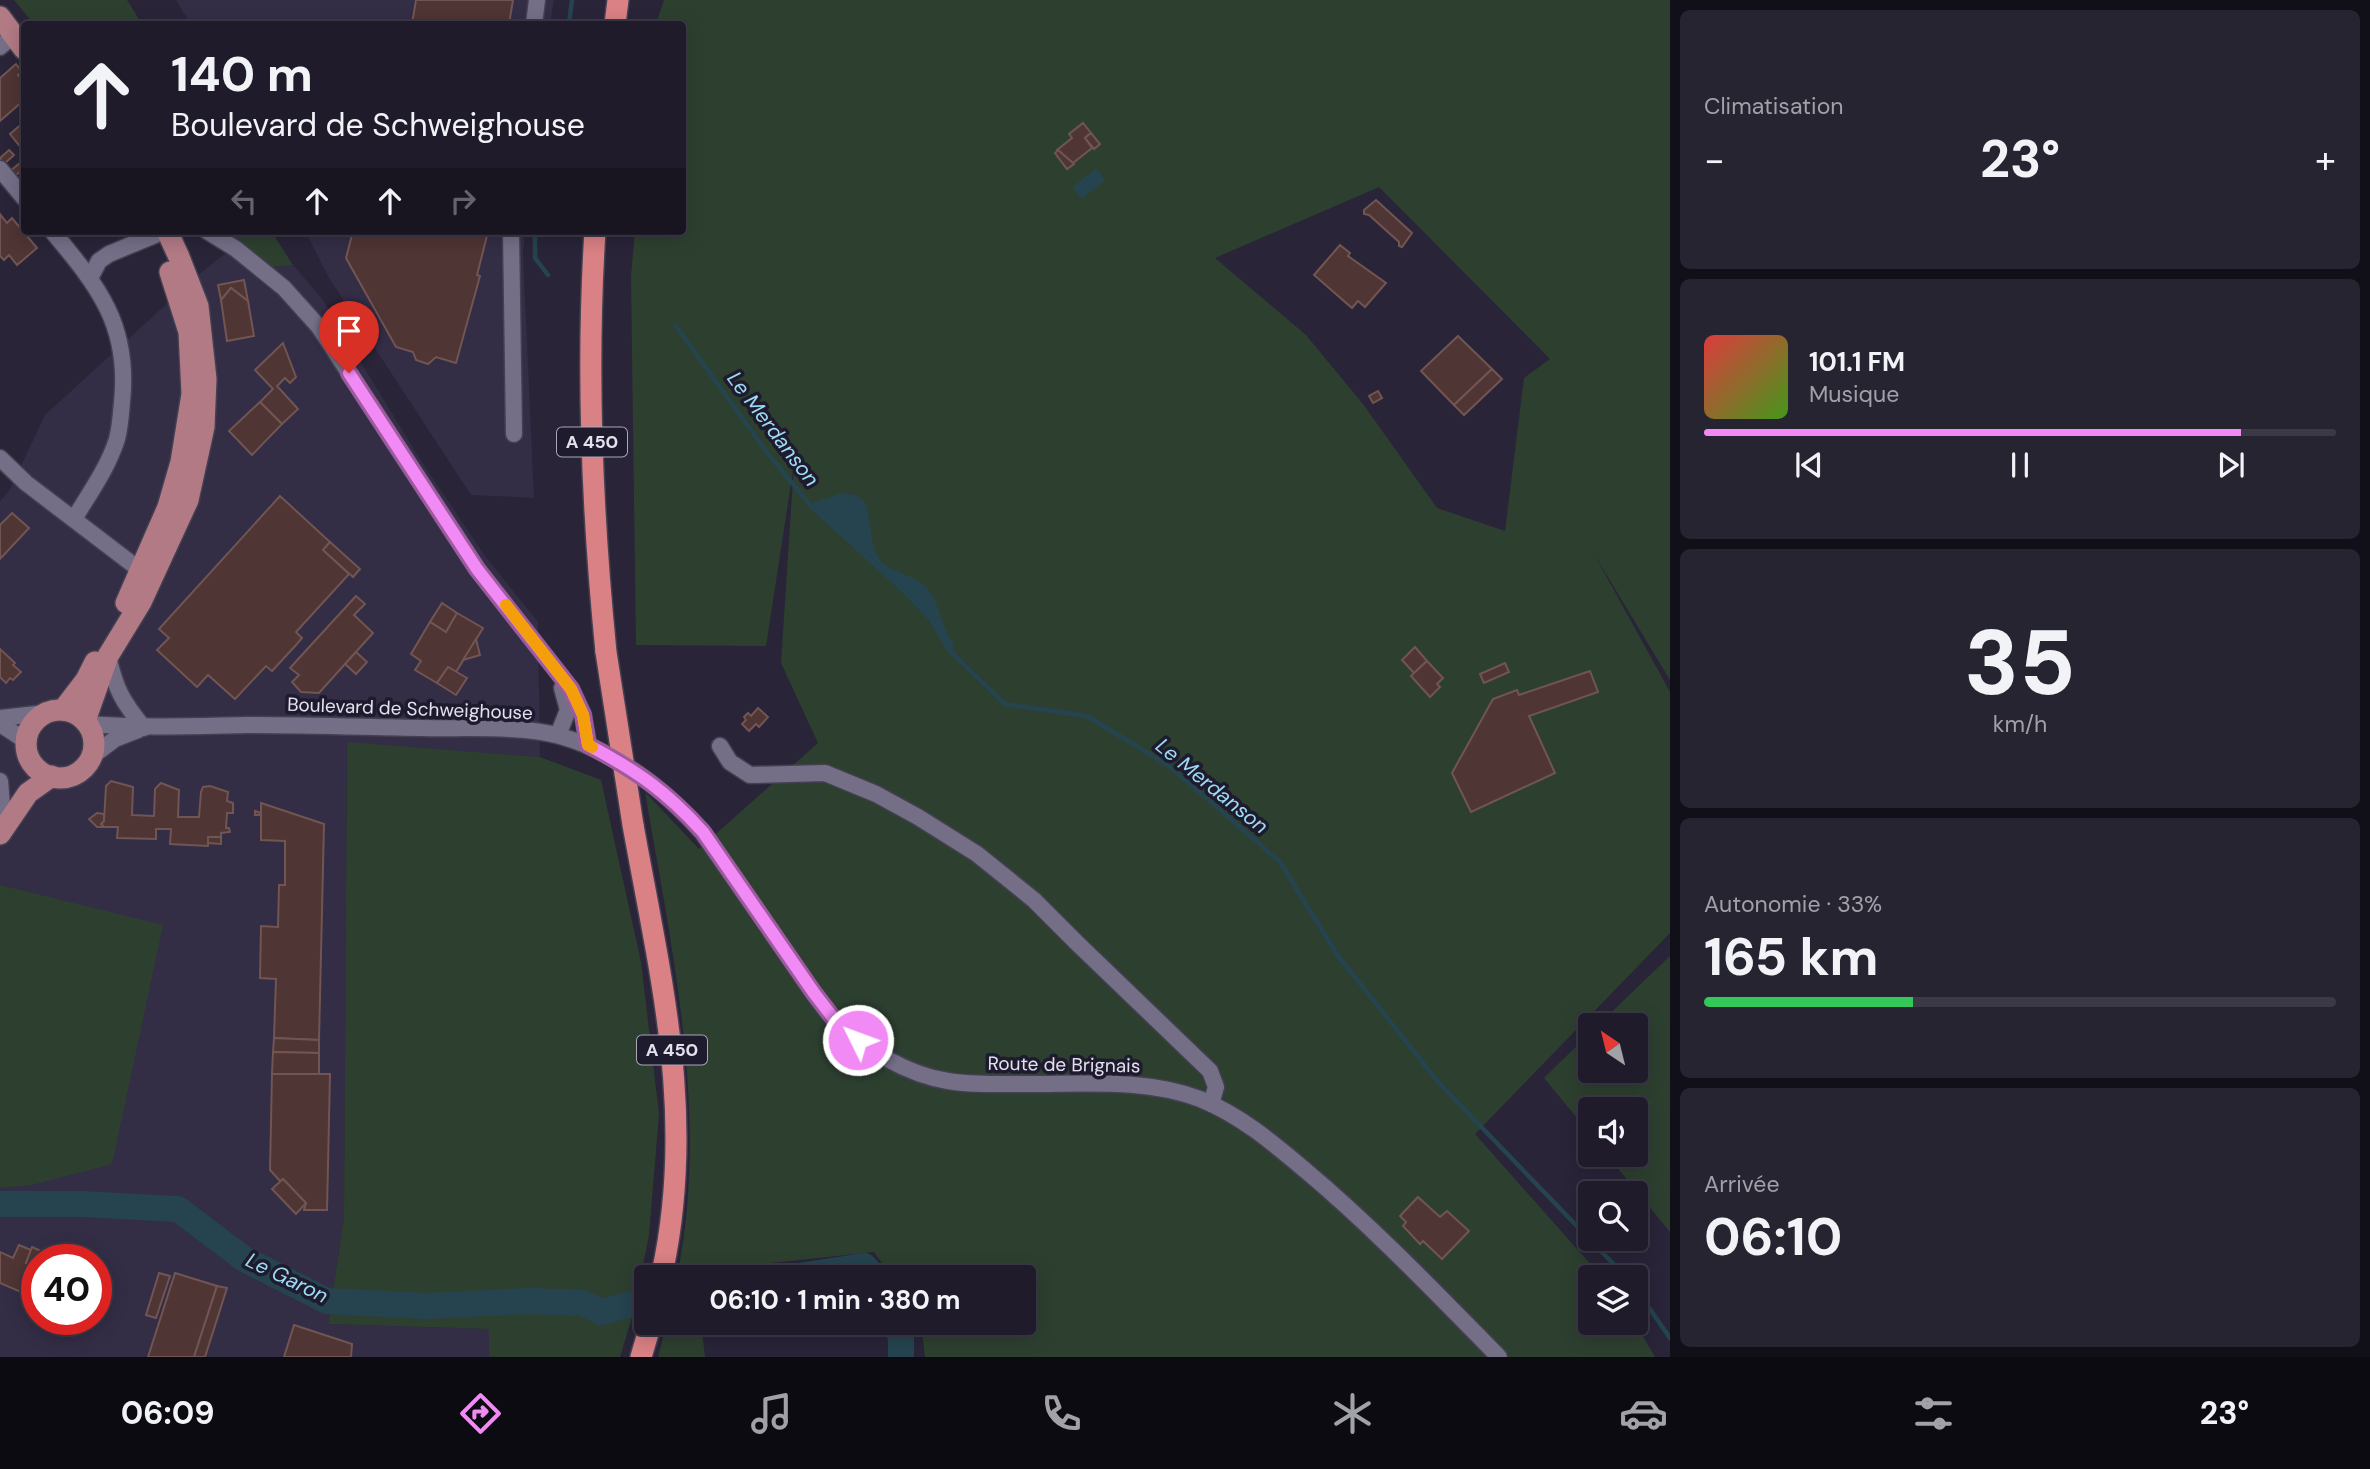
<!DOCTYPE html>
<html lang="fr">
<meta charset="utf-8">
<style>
body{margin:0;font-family:"DM Sans",sans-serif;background:#272432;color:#f1f3f6;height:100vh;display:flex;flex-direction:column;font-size:26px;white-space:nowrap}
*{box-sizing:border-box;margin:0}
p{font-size:23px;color:#a1a1a8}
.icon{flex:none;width:38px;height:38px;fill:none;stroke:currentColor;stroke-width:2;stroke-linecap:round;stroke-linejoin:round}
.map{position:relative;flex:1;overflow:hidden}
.details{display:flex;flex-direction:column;gap:10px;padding:10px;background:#110f17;width:700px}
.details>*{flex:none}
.top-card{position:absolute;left:21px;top:21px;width:665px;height:214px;border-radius:7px;box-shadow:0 4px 18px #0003,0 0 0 2px #3c3947;background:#1f1b2a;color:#f1f3f6;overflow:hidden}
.needle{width:46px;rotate:325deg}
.tools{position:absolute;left:1578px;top:1013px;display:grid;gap:14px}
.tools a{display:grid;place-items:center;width:70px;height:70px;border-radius:7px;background:#1f1b2a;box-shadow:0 4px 18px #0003,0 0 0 2px #3c3947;font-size:35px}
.speed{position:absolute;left:21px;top:1244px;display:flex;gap:14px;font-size:35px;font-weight:700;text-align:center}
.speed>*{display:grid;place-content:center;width:91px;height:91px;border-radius:50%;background:#1f1b2a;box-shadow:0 4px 18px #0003,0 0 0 2px #3c3947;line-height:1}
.speed .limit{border:10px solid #d22;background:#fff;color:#111}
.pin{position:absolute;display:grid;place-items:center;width:60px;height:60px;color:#fff;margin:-72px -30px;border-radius:50% 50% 50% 0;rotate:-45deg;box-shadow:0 0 7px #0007}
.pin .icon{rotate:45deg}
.me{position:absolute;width:77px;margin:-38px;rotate:312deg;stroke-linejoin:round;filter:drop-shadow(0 0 5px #0008)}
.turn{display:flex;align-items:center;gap:24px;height:147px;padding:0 35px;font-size:32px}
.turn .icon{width:91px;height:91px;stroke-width:2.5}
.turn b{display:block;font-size:49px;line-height:60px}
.lanes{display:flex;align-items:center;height:66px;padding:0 35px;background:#0003;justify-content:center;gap:35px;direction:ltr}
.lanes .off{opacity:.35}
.big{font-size:52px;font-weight:700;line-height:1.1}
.details .tile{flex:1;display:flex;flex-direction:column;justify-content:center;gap:10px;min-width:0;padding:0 24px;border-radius:10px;background:#272432}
.details .dial{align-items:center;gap:0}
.dial b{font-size:91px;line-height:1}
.song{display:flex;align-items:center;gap:21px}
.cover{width:84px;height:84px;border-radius:10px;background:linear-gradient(135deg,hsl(0 70% 55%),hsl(100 70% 35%))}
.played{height:7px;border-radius:4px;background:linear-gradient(90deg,#f18af4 85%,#3c3947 85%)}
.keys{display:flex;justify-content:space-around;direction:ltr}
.heat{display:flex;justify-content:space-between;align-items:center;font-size:38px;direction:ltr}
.charge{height:10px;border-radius:5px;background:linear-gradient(90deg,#34c759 33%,#3c3947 0)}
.trip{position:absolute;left:634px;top:1265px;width:402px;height:70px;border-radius:7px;background:#1f1b2a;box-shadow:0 4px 18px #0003,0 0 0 2px #3c3947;font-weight:700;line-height:70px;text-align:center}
.tabs{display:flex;height:112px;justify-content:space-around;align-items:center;background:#0c0b11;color:#a1a1a8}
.tabs .icon{width:49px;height:49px}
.tabs .on{color:#f18af4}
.tabs b{font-size:32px;color:#f1f3f6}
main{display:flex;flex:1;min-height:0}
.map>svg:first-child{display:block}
.built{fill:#332d46;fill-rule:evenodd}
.green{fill:#2d4030;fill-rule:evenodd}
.water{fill:#254450}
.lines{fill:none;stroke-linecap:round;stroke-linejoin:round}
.stream{stroke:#254450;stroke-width:4.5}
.river{stroke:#254450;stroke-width:26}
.building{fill:#4f3533;stroke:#715553;stroke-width:2}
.minor-casing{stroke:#444051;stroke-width:19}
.major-casing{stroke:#444051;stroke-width:24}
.highway-casing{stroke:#444051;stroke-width:24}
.minor{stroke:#746f87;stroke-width:16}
.major{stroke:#b17a85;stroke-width:21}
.highway{stroke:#d98184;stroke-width:21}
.highway-bridge-casing{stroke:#444051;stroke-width:24;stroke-linecap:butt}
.highway-bridge{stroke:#d98184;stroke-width:21}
.route-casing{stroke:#9d5a9f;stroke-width:18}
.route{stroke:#f18af4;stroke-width:12}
.slow{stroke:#f59e0b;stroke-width:12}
.labels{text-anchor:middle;stroke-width:7;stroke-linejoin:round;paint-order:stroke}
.shield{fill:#1f1b2e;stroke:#a9a6b5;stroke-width:2}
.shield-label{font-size:18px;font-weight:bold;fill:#e4e1ef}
.street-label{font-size:19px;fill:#e4e1ef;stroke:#1f1b2e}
.water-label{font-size:21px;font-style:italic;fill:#9cdaf3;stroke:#1f1b2e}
</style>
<main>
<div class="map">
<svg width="1670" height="1357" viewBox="0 0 1670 1357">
<rect width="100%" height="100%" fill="#292438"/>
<g class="built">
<path d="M 176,0 L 554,0 L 550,24 L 190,24 Z"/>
<path d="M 305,231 L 525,231 L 523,254 L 534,498 L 471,495 L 329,278 Z"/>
<path d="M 227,252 L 254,276 L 272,267 L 293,265 L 323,300 L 418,456 L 485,556 L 538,622 L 540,757 L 347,743 L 344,1217 L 328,1324 L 489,1329 L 489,1357 L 0,1357 L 0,501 L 9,491 L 45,415 L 197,276 ZM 37,1260 L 96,1260 L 96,1320 L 37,1320 Z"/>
</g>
<g class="green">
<path d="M 14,0 L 127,0 L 142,24 L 34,24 Z"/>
<path d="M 664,0 L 1670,0 L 1670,680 L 1594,554 L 1670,692 L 1670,933 L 1475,1134 L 1602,1277 L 1591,1278 L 1591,1323 L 1635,1323 L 1655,1357 L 925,1357 L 921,1323 L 1024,1323 L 1024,1278 L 892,1277 L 874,1252 L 696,1271 L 696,1277 L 677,1277 C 710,1117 672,951 645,792 L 699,849 L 818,743 L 781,663 L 794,464 L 766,646 L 636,645 L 631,276 L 635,231 L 682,231 L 682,24 L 656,24 ZM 1379,187 L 1550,359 L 1524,378 L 1505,531 L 1437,508 L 1363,404 L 1306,335 L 1215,258 Z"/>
<path d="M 224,231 L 271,231 L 293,265 L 272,267 Z"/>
<path d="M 347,742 L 540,757 L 601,780 L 641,962 L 659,1114 L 649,1235 L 633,1314 L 620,1357 L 489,1357 L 489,1329 L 328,1324 L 344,1217 Z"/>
<path d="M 0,885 L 163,925 L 112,1164 L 32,1185 L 0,1188 Z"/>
<path d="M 1670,956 L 1670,1232 L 1607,1155 L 1636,1155 L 1636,1110 L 1591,1110 L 1591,1135 L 1544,1078 L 1591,1032 L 1591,1071 L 1636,1071 L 1636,1026 L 1598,1025 Z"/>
<path d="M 667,1323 L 701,1323 L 705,1357 L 658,1357 Z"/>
</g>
<g class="water">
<path d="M 1096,168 L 1105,180 L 1082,199 L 1073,187 Z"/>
<path d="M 843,493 L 855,495 L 864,501 C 872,518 869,538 876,554 C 886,574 911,572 925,586 C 941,602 940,627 954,644 L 953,650 L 950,651 L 931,619 L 902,589 L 811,506 L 812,503 Z"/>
</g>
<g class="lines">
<g class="stream">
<path d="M 569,24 L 572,0"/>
<path d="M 535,231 L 535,258 L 548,275"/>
<path d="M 676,326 L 768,454 L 811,506 L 902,589 L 931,619 L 950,651 L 1005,704 L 1087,716 L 1169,766 L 1280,862 L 1338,956 L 1439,1083 L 1627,1278"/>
<path d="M 1636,1289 L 1670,1338"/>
</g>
<g class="river">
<path d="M 0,1204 L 80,1204 L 178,1209 L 244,1259 L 327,1301 L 426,1306 L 531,1301 L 582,1303 L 602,1312 L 628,1305"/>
<path d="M 785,1278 L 864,1266 L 875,1278"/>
<path d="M 896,1323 L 901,1338 L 901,1357"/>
</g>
</g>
<g class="building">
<path d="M 416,0 L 513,0 L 509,24 L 412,24 Z"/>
<path d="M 16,64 L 22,72 L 18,75 L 24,83 L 24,100 L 0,121 L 0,78 Z"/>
<path d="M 24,122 L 24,148 L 22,149 L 10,134 Z"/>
<path d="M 1083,123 L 1091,133 L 1085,138 L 1092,148 L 1073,163 L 1057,150 L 1072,138 L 1069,134 Z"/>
<path d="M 1091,133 L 1100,144 L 1094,149 L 1085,138 Z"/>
<path d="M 9,150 L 14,155 L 4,164 L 0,158 Z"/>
<path d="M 1058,150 L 1073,163 L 1074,164 L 1067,169 L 1055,153 Z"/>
<path d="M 20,163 L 24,168 L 15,176 L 10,171 Z"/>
<path d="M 1376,200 L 1412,233 L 1402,247 L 1399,246 L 1399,242 L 1369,215 L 1364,214 L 1364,210 Z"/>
<path d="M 0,214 L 7,223 L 12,218 L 37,248 L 17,265 L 9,255 L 4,260 L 0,256 Z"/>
<path d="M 353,231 L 488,232 L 477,275 L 480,276 L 456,363 L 436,357 L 428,364 L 416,360 L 413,352 L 396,347 L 346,258 Z"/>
<path d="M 1340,245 L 1350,253 L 1348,256 L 1386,283 L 1365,307 L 1358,301 L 1352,308 L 1314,275 Z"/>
<path d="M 244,280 L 248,301 L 231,288 L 221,300 L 218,285 Z"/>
<path d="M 231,288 L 248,301 L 254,336 L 227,341 L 221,300 Z"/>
<path d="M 1458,336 L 1492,369 L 1454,405 L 1421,371 Z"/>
<path d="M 283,343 L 296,377 L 290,383 L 285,378 L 277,386 L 298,409 L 282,424 L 260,402 L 273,389 L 255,370 Z"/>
<path d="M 1492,369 L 1502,379 L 1464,415 L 1454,405 Z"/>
<path d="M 1378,391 L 1382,398 L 1373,403 L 1369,396 Z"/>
<path d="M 260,402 L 282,424 L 252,455 L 229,431 Z"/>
<path d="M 280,496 L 330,542 L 323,550 L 349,574 L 296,632 L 302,638 L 296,645 L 272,671 L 266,666 L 235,699 L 208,675 L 197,687 L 157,650 L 169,638 L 159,629 Z"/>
<path d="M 12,513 L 29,528 L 0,559 L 0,525 Z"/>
<path d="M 330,542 L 360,569 L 353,577 L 323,550 Z"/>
<path d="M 356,596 L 365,604 L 354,615 L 373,633 L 319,693 L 301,692 L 292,682 L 299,675 L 290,668 Z"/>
<path d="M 442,603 L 457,613 L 446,632 L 430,622 Z"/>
<path d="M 457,613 L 483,628 L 456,672 L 448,667 L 437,683 L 415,670 L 421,661 L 411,654 L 430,622 L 446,632 Z"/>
<path d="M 476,639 L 480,655 L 463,660 Z"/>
<path d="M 1415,647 L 1427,661 L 1414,673 L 1402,660 Z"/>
<path d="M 0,649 L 15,663 L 13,665 L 21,672 L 13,680 L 10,678 L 6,683 L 0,677 Z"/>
<path d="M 356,652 L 367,662 L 356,674 L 345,664 Z"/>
<path d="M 1427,661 L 1443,678 L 1437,684 L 1440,687 L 1430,697 L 1411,676 Z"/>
<path d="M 1505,663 L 1509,672 L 1484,683 L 1480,674 Z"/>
<path d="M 448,667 L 467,678 L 456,695 L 437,683 Z"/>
<path d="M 1590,671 L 1598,692 L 1529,716 L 1555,773 L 1471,812 L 1452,773 L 1493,699 L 1517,690 L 1519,695 Z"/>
<path d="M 758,708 L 768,717 L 759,727 L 756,724 L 749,731 L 742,724 L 746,720 L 744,717 L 748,713 L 751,716 Z"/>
<path d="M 111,781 L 133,787 L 132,815 L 154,816 L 155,789 L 161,783 L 179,790 L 178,817 L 199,817 L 201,792 L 203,787 L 210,786 L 228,792 L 227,801 L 233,803 L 233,813 L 227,813 L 226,828 L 229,828 L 230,832 L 221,833 L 221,837 L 208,837 L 208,846 L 170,844 L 171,829 L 156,829 L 156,839 L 117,838 L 118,827 L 104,827 L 101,824 L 104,821 L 106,786 Z"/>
<path d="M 261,803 L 324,824 L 319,1040 L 274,1038 L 276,979 L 260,978 L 261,926 L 278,927 L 279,885 L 285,885 L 285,841 L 261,840 L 261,815 L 255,815 L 255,811 L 261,813 Z"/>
<path d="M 97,813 L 104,814 L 104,821 L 101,824 L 104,827 L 97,827 L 89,819 Z"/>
<path d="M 208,837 L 221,837 L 221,844 L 208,843 Z"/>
<path d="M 274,1038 L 319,1040 L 319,1053 L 273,1052 Z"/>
<path d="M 273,1052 L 319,1053 L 319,1074 L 272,1074 Z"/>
<path d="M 272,1074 L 330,1074 L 327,1210 L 304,1210 L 306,1203 L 283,1179 L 280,1181 L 270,1170 Z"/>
<path d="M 283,1179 L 306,1203 L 296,1214 L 272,1189 Z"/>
<path d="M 1418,1197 L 1440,1217 L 1447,1211 L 1469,1231 L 1442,1259 L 1423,1241 L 1420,1244 L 1403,1226 L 1406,1222 L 1400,1216 Z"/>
<path d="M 19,1245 L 31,1250 L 26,1263 L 37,1268 L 37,1299 L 0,1283 L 0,1252 L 13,1258 Z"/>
<path d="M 32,1247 L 61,1260 L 37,1260 L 37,1268 L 26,1263 Z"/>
<path d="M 159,1273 L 170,1276 L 156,1318 L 146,1315 Z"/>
<path d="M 175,1273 L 217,1286 L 194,1357 L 148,1357 Z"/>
<path d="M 217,1286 L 227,1288 L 205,1357 L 194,1357 Z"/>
<path d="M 294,1325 L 352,1344 L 351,1357 L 284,1357 Z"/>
</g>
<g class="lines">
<defs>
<g id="minor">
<path d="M 534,24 L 537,0"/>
<path d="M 0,47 L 14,35"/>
<path d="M 0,169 L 24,198"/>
<path d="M 52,231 C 99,287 130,326 122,402 C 121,414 120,428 117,439 C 108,468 89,494 74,519"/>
<path d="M 207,231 L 236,249 L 284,288 L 319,327 L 477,569 L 571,689 L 583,715 L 588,745"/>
<path d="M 511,231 L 514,434"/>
<path d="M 90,278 L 99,261 L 109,254 L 155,235"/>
<path d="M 0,458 L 26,483 L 140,570"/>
<path d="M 108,656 C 116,690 122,701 144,728"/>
<path d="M 0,718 L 45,713"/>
<path d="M 0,724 L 26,741"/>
<path d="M 88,724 C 141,728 194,726 247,725 C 305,725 364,727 422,728 C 462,729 523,725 560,736 C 617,752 664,789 703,833 C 730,872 757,911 784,950 C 800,973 815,998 834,1019 C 862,1048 908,1075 948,1081 C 971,1085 994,1084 1017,1084 C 1077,1085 1143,1077 1200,1099 C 1240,1115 1273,1143 1305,1170 C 1374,1228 1436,1293 1499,1357"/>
<path d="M 558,735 L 568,710 L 562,688"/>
<path d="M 720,746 L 730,762 L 750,775 L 825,773 L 876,794 L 918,817 L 977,854 L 1034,900 L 1078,944 L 1210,1071 L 1216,1087 L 1211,1104"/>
<path d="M 91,757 L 115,739 L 138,730"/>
<path d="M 0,781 L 3,818"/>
</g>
<g id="major">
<path d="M 0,17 L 24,49"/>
<path d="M 126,603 L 168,507 L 181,462 L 192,394 L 189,332 L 170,272"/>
<path d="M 63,710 L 86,680 L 95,662"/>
<circle cx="60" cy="744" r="34"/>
<path d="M 85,721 L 108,656 L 141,602 L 188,500 L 204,427 L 206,379 L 198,306 L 179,257 L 167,231"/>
<path d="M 0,834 L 28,793 L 52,776"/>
</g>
<g id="highway">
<path d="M 615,24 L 618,0"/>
<path d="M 595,231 C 586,371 592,512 606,652"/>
<path d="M 633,825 C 661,980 697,1119 661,1278"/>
<path d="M 641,1357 L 651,1323"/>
</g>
</defs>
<use href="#minor" class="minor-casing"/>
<use href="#major" class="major-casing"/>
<use href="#highway" class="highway-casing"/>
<use href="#minor" class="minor"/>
<use href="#major" class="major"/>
<use href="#highway" class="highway"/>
<defs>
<path id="highway-bridge" d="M 606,652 L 633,825"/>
</defs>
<use href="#highway-bridge" class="highway-bridge-casing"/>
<use href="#highway-bridge" class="highway-bridge"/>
</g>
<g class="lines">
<defs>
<path id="route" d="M 349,373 L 477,569 L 571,689 L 583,715 L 588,745 C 637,771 666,791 703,832 L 814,993 L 834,1019 L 858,1040"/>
</defs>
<use href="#route" class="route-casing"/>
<use href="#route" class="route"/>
<path class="slow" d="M 506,605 L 571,689 L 583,715 L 588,745 L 592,747"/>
</g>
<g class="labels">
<g class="shield">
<rect x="557" y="427.5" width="70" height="29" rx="5"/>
<rect x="637" y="1035.5" width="70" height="29" rx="5"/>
</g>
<g class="shield-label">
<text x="592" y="448">A 450</text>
<text x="672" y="1056">A 450</text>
</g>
<g class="street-label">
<text transform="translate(410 708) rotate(2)" y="7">Boulevard de Schweighouse</text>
<text transform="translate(1064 1064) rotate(1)" y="7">Route de Brignais</text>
</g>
<g class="water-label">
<text transform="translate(773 429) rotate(53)" y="7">Le Merdanson</text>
<text transform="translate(1212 786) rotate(39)" y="7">Le Merdanson</text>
<text transform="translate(287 1278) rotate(26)" y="7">Le Garon</text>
</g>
</g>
</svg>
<div class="tools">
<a><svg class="needle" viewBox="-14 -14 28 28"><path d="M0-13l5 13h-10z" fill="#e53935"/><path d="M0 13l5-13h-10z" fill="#a1a1a8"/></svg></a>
<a><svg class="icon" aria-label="sound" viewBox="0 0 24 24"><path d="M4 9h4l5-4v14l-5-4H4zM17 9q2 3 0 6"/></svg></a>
<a><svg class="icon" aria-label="search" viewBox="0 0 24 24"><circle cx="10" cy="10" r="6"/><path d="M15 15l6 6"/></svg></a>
<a><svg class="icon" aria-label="layers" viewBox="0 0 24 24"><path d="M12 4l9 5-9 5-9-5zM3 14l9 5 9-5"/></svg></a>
</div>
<div class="speed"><div class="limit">40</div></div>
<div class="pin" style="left:349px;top:373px;background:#d93025"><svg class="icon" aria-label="arrive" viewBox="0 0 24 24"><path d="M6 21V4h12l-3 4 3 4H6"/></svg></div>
<svg class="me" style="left:858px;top:1040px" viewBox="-20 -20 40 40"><circle r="17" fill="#f18af4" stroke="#fff" stroke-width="3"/><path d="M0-11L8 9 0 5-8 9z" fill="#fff"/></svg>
<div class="trip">06:10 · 1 min · 380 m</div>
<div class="top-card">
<div class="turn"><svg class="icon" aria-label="ahead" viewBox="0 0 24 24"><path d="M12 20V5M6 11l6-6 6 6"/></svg><div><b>140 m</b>Boulevard de Schweighouse</div></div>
<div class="lanes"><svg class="icon off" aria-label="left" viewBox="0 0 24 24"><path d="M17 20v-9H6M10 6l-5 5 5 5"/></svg><svg class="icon" aria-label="ahead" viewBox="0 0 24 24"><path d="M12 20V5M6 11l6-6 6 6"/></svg><svg class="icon" aria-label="ahead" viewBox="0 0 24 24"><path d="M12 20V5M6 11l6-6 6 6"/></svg><svg class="icon off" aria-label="right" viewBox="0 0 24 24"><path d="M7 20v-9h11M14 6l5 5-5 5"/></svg></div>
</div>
</div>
<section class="details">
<div class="tile"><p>Climatisation</p>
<div class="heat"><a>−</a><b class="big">23°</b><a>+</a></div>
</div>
<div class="tile">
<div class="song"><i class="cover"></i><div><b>101.1 FM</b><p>Musique</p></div></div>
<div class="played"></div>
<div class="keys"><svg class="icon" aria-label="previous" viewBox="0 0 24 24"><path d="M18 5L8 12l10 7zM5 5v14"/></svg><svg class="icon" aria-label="pause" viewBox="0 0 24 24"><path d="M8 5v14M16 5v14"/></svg><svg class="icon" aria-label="next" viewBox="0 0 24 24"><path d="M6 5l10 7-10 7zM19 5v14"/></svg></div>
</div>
<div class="tile dial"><b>35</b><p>km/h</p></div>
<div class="tile"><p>Autonomie · 33%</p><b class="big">165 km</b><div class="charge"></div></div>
<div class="tile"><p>Arrivée</p><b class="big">06:10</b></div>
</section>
</main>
<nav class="tabs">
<b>06:09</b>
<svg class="icon on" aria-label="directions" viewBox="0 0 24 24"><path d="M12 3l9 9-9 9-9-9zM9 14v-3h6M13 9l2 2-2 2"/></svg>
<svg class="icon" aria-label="music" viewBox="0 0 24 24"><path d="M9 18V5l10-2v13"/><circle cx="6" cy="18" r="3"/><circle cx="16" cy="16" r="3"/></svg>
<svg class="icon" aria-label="phone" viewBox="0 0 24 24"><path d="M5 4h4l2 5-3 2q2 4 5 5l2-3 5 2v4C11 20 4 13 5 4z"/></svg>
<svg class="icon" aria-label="climate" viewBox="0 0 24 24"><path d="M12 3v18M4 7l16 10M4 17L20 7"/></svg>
<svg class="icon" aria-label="car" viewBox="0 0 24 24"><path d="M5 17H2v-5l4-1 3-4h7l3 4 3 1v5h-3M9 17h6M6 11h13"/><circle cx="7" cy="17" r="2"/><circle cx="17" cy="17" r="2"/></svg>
<svg class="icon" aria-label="filters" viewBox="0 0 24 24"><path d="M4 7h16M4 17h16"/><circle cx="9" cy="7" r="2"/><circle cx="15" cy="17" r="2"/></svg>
<b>23°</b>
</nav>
